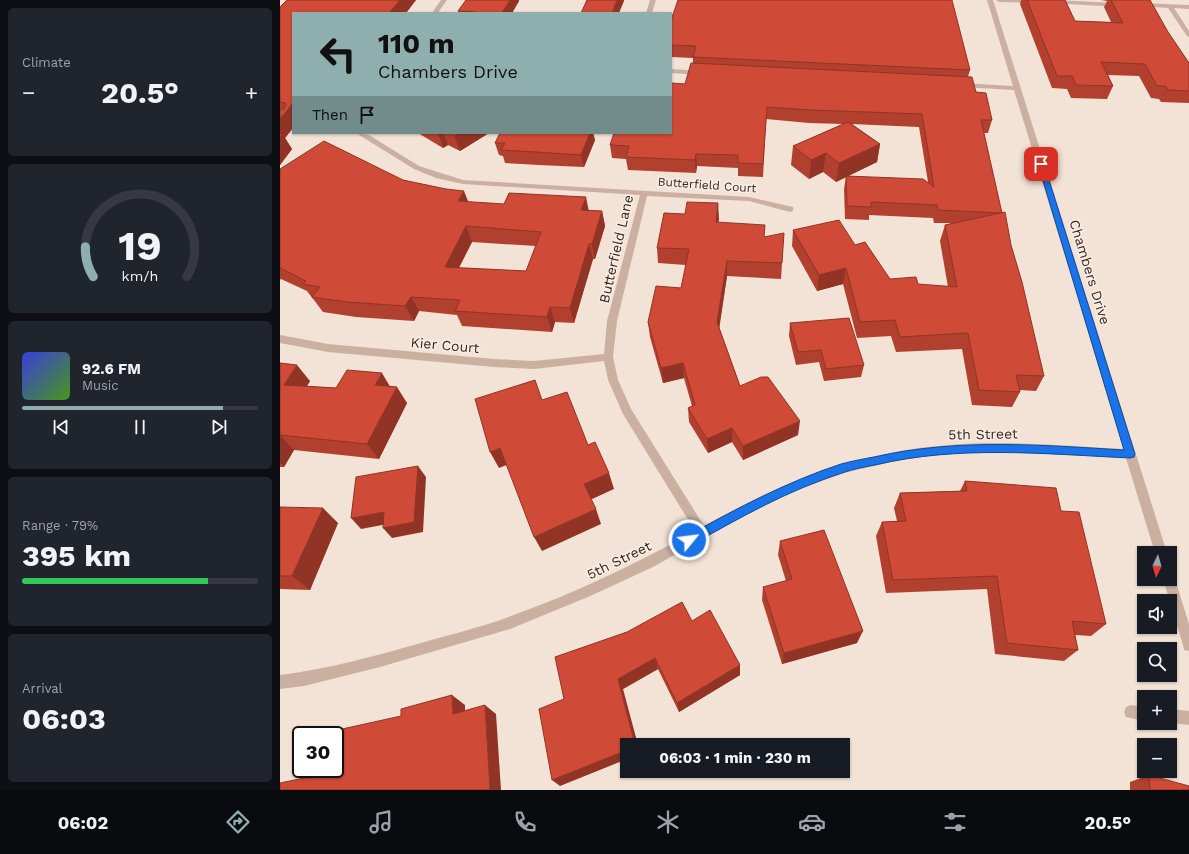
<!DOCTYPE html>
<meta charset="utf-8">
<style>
body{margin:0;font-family:"Work Sans",sans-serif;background:#20242c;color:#f1f3f6;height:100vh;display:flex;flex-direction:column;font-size:15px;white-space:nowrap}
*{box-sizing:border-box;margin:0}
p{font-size:13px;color:#9ea1a6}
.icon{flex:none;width:22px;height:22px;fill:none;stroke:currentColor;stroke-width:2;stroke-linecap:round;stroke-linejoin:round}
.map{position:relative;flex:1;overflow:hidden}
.details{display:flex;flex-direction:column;gap:8px;padding:8px;background:#0d0f14;width:280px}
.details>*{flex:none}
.banner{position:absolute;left:12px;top:12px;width:380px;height:122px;border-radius:0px;box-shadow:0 1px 3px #0004;background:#8faeae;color:#111;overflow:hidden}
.needle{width:26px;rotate:185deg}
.tools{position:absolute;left:857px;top:546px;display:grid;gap:8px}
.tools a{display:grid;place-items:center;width:40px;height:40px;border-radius:0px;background:#171b24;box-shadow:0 1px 3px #0004;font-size:20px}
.speed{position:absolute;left:12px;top:726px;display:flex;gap:8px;font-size:20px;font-weight:700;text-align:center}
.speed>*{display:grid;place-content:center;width:52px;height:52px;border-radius:50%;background:#171b24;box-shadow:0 1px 3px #0004;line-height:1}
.speed .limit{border:2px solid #111;border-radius:6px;background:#fff;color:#111}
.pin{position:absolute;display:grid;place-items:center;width:34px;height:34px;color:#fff;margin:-17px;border-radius:8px;box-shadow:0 2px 6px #0006}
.me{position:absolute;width:44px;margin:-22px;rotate:61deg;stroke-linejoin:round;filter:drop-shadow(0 0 3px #0008)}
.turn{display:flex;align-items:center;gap:14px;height:84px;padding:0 20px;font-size:18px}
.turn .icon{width:52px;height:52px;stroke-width:2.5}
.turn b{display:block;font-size:28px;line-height:34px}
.then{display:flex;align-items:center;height:38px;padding:0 20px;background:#0003;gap:8px;font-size:15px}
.big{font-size:30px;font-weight:700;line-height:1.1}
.details .card{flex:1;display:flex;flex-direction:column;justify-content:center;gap:6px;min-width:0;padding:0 14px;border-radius:6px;background:#20242c}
.details .dial{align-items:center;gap:0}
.dial svg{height:104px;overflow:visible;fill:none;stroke:#363941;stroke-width:7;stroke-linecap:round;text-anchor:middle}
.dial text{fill:#f1f3f6;stroke:none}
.song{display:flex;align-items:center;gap:12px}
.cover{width:48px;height:48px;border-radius:6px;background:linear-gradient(135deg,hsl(240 70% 55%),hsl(100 70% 35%))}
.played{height:4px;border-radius:2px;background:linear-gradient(90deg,#8faeae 85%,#363941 85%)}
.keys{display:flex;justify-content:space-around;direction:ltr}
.heat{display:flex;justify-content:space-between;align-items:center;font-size:22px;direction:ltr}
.charge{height:6px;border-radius:3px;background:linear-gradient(90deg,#34c759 79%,#363941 0)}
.trip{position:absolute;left:340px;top:738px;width:230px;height:40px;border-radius:0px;background:#171b24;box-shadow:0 1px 3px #0004;font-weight:700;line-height:40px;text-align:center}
.tabs{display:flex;height:64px;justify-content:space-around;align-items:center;background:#090b0e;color:#9ea1a6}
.tabs .icon{width:28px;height:28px}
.tabs .selected{color:#8faeae}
.tabs b{font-size:18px;color:#f1f3f6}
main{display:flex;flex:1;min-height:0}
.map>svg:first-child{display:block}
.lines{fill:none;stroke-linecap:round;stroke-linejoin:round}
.minor{fill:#cbb0a2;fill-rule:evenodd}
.wall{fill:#b2402f;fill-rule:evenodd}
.shaded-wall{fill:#913426}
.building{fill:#cf4a37;stroke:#913426;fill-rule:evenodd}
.route{fill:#1a73e8;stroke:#114b97}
.labels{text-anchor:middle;stroke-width:3;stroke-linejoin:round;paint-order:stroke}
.far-street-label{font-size:12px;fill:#352825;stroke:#faede2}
.street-label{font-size:14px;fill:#352825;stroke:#faede2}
</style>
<main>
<section class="details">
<div class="card"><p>Climate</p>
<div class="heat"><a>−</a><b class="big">20.5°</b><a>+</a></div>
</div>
<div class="card dial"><svg viewBox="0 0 100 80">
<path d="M14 69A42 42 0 1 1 86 69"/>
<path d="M14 69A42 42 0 0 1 8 46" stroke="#8faeae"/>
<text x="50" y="56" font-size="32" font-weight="700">19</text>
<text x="50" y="72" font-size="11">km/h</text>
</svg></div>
<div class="card">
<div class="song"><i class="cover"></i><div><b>92.6 FM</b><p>Music</p></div></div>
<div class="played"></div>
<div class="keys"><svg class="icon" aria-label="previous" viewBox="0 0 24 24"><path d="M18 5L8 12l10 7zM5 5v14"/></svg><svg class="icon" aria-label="pause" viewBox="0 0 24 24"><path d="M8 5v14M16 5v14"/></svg><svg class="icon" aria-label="next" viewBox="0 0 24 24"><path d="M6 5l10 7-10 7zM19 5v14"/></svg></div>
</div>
<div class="card"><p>Range · 79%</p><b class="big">395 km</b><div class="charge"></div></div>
<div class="card"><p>Arrival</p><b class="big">06:03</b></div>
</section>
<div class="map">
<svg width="909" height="790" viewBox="0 0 909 790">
<rect width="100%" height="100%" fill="#f3e2d6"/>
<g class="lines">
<g class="minor">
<path d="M 161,0 L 167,0 L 158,13 L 152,13 Z"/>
<path d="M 370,0 L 376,0 L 372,13 L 366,13 Z"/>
<path d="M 707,0 L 713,0 L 887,553 L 875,553 L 846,458 L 733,452 L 669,453 L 615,461 L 564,473 L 509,493 L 465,515 L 373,567 L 308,597 L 230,629 L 100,667 L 24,686 L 0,689 L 0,675 C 48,669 95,656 141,643 C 171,634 202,627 231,616 C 295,593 356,564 415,531 L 343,414 L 328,380 L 324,361 L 254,369 L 214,367 L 48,352 L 0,343 L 0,335 L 48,344 L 214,359 L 254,361 L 324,354 L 327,321 L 360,195 L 183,184 L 156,178 L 134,169 L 76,133 L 89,135 L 139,166 L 183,180 L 469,197 L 513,207 L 513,211 L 510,212 L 469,201 L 367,196 L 337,321 L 333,357 L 338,380 L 351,409 L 424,526 C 503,482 578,452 668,445 C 726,440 786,446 844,449 L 734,90 L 681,87 L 678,85 L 681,83 L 733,86 Z"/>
<path d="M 716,0 L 757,0 L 758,1 L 755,3 L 719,2 Z"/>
<path d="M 773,0 L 839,3 L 842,5 L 839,7 L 771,3 L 771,1 Z"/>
<path d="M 861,3 L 909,5 L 909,9 L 894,8 L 909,31 L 909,37 L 907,36 L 888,8 L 859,6 L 859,4 Z"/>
<path d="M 391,69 L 421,71 L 424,73 L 421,75 L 391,73 Z"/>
<path d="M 890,574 L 893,575 L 895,579 L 909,624 L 909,651 L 904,650 L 903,645 L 883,579 L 890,579 Z"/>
<path d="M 851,705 L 864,707 L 864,721 L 846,717 L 844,712 L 846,707 Z"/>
<path d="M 890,709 L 909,711 L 909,725 L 890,723 Z"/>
</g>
</g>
<g class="wall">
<path d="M 136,0 L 126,13 L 13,13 L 13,128 L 5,138 L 12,149 L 0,165 L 0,7 Z"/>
<path d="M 741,0 L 785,0 L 795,21 L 831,22 L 824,7 L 827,1 L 821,0 L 870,0 L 888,32 L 909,63 L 909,103 L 881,102 L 879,99 L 871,98 L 859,76 L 828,75 L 833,86 L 827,99 L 791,98 L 787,89 L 772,88 L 740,4 Z"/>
<path d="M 239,1 L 232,13 L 179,13 L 178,11 Z"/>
<path d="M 391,20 L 690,70 L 688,77 L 696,92 L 712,120 L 708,133 L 704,133 L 722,213 L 731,245 L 764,376 L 756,391 L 740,390 L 740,392 L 732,407 L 692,405 L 682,349 L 616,352 L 611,336 L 577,338 L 563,284 L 537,291 L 512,246 L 513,230 L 575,245 L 610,279 L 638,284 L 668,287 L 660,241 L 665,225 L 672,223 L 654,223 L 653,218 L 589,215 L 589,220 L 565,219 L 564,189 L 566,177 L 556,182 L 543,172 L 529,179 L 511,165 L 513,146 L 563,124 L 529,123 L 486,119 L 483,177 L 458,176 L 458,168 L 417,166 L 416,173 L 348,170 L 346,159 L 332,158 L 330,145 L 405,84 L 413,63 L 413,58 L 391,57 ZM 572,124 L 639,127 L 648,182 L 568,176 L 597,162 L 600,144 Z"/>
<path d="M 138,133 L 209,133 L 180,151 L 168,145 L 163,148 Z"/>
<path d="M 220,133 L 313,133 L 315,140 L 304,167 L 259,165 L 225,163 L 223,156 L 219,155 L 215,143 Z"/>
<path d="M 0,169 L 123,180 L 188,202 L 322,211 L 325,226 L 315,259 L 313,259 L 294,323 L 275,322 L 272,332 L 182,326 L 177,315 L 139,311 L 134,321 L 76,317 L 43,312 L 34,300 L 33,299 L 27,291 L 1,279 L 0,280 ZM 192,242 L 256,246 L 246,271 L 179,268 Z"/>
<path d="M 438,203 L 438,223 L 484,237 L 502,263 L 501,279 L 447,276 L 439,327 L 460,386 L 518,435 L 463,460 L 452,442 L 428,453 L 409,422 L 408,408 L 412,406 L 404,378 L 383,383 L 370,337 L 368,322 L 401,288 L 406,265 L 378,263 L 377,248 L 405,214 Z"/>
<path d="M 510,323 L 584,365 L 581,377 L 544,381 L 539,362 L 516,365 L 509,336 Z"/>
<path d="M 0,363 L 30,381 L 27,386 L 56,388 L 110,386 L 127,403 L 99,459 L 14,450 L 4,467 L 0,467 Z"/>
<path d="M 685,481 L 781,511 L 826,624 L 811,636 L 795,635 L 798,650 L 784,661 L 715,654 L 707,589 L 606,593 L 596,536 L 602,522 L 617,521 L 614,508 L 620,493 L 680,491 Z"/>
<path d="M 0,507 L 58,523 L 30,590 L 0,589 Z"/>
<path d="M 500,541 L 577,643 L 502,664 L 482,600 L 483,587 L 506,581 L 498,555 Z"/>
<path d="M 412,621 L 460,675 L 399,712 L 378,669 L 343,689 L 280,786 L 284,699 Z"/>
<path d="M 869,775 L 909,790 L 850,790 L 850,782 Z"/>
</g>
<g class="shaded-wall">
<path d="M 120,0 L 136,0 L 126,13 L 109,13 Z"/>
<path d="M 230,0 L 239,0 L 239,1 L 232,13 L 222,13 Z"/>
<path d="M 337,0 L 344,0 L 344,1 L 339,13 L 332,13 Z"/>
<path d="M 13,103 L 13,128 L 5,138 L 12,149 L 0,165 L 0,119 Z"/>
<path d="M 158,133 L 164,133 L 168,145 L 163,148 Z"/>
<path d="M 179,133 L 209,133 L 180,151 L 174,136 Z"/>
<path d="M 310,133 L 313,133 L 315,140 L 304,167 L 301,155 Z"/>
<path d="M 600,144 L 597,162 L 556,182 L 559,163 Z"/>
<path d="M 546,153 L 543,172 L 529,179 L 531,160 Z"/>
<path d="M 416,154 L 417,166 L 416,173 L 415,160 Z"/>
<path d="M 184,191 L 190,206 L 178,201 Z"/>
<path d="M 306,197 L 309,212 L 301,210 Z"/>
<path d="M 438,203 L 439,219 L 436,238 L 436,222 Z"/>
<path d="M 322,211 L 325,226 L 315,259 L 312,244 Z"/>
<path d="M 186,226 L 192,242 L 171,282 L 165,267 Z"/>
<path d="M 309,244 L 313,259 L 294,323 L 290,308 Z"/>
<path d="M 447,261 L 447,276 L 438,337 L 437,322 Z"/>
<path d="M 566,268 L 563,284 L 537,291 L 539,275 Z"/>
<path d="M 131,297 L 139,311 L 134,321 L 125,306 Z"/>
<path d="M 270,307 L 275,322 L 272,332 L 267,317 Z"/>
<path d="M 403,363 L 404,378 L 383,383 L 381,368 Z"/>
<path d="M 17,365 L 30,381 L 18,401 L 4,385 Z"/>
<path d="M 102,373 L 112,390 L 95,385 Z"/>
<path d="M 117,387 L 127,403 L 99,459 L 87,444 Z"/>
<path d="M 520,421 L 518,435 L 463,460 L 463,446 Z"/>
<path d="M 452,428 L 452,442 L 428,453 L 427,439 Z"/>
<path d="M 0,435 L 14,450 L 4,467 L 0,463 Z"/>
<path d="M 220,448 L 229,464 L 219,468 L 210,452 Z"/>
<path d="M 138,466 L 146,477 L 143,532 L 112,538 L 103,528 Z"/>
<path d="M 329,473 L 334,489 L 310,500 L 304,484 Z"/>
<path d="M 43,508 L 58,523 L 30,590 L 12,576 Z"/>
<path d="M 316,509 L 321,524 L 262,551 L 254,537 Z"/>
<path d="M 104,512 L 113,523 L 81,529 L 71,518 Z"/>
<path d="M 583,631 L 577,643 L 502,664 L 504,653 Z"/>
<path d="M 375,658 L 378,669 L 343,689 L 358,745 L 355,745 L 338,679 Z"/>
<path d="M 460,665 L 460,675 L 399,712 L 397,703 Z"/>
<path d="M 172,695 L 185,705 L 185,722 L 173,714 Z"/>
<path d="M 205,705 L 216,714 L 221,790 L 210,790 Z"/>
<path d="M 347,750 L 347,759 L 280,786 L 272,780 Z"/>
</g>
<g class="building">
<path d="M 7,0 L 120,0 L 109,13 L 13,13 L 13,103 L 0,119 L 0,109 L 4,109 L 6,104 L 5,103 L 0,102 L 0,7 Z"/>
<path d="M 186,0 L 230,0 L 222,13 L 196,13 L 197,12 L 178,11 Z"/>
<path d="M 307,0 L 337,0 L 332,13 L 301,13 Z"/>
<path d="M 398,0 L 672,0 L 690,70 L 413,57 L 416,46 L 391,45 L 391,20 Z"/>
<path d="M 747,0 L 785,0 L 795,21 L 843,23 L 831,0 L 870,0 L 888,32 L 909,63 L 909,91 L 888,90 L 886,86 L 877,86 L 865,64 L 821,62 L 833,86 L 796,85 L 792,76 L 777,76 Z"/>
<path d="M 411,63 L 692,77 L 696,92 L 706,93 L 712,120 L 701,120 L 722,213 L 658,210 L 657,205 L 591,202 L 591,207 L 567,206 L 566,176 L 643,179 L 654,187 L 642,114 L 530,110 L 487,107 L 483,164 L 458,163 L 458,155 L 416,154 L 415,160 L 346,157 L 349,146 L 330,145 L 334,133 L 391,133 L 391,83 L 405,84 Z"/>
<path d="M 568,122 L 600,144 L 559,163 L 546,153 L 531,160 L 513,146 Z"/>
<path d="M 169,133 L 179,133 L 174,136 Z"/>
<path d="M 220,133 L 310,133 L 301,155 L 256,152 L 221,150 L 225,143 L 215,143 Z"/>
<path d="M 0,134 L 3,134 L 0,138 Z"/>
<path d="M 44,141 L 123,180 L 166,189 L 184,191 L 178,201 L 224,204 L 229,193 L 306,197 L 301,210 L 322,211 L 312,244 L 309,244 L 290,308 L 270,307 L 267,317 L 175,311 L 180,300 L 131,297 L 125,306 L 67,302 L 32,297 L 40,287 L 22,284 L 26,281 L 0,268 L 0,169 ZM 186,226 L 261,232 L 246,271 L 165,267 Z"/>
<path d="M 407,202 L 438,203 L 436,222 L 485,225 L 484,237 L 504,233 L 502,263 L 447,261 L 437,322 L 460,386 L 481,377 L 488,377 L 520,421 L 463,446 L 452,428 L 427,439 L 408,408 L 415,405 L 403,363 L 381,368 L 368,322 L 376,286 L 401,288 L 409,249 L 377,248 L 384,213 L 405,214 Z"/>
<path d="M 725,212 L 731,245 L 742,282 L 764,376 L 736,375 L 740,392 L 699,390 L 688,333 L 620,337 L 615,320 L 580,322 L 566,268 L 539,275 L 513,230 L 559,220 L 575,245 L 585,242 L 610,279 L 636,277 L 638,284 L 677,287 L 665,225 Z"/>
<path d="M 569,318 L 584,365 L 546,369 L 541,350 L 518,352 L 510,323 Z"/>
<path d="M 0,363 L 17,365 L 4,385 L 56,388 L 67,370 L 102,373 L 95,385 L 117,387 L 87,444 L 0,435 Z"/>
<path d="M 255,380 L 262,400 L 287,392 L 308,445 L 315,442 L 329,473 L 304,484 L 316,509 L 254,537 L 220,448 L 210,452 L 195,399 Z"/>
<path d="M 138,466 L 134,522 L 103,528 L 104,512 L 71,518 L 76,477 Z"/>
<path d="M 685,481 L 776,488 L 781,511 L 799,512 L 826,624 L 792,621 L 798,650 L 727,643 L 717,576 L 613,580 L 602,522 L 626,521 L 620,493 L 687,491 Z"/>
<path d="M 0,507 L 43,508 L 12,576 L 0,576 Z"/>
<path d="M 544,530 L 583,631 L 504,653 L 483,587 L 512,579 L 500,541 Z"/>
<path d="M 402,602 L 412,621 L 430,610 L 460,665 L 397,703 L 375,658 L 338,679 L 355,745 L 347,745 L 347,750 L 272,780 L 259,709 L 284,699 L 275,657 L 347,632 Z"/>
<path d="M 172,695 L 173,714 L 205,705 L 210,790 L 0,790 L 0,783 L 29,777 L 30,769 L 55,769 L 55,735 L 35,735 L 121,716 L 121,709 Z"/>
<path d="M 869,775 L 909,786 L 909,790 L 870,790 Z"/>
</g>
<path class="route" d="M 761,162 L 764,164 L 855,454 L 854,457 L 850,458 C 765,454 679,445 595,465 C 584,467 573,469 562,473 C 509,490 461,517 413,544 L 409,545 L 405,544 L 404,540 L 405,537 C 456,509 506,482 561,464 C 572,461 583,459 594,457 C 677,438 760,445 844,450 L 758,164 Z"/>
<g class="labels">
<g class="far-street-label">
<text transform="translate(427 185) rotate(4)" y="4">Butterfield Court</text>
</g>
<g class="street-label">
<text transform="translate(336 249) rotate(-77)" y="5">Butterfield Lane</text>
<text transform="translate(810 272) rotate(73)" y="5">Chambers Drive</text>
<text transform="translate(165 345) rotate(5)" y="5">Kier Court</text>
<text transform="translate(703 434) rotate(-1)" y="5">5th Street</text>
<text transform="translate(339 560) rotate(-26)" y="5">5th Street</text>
</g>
</g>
</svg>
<div class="tools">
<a><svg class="needle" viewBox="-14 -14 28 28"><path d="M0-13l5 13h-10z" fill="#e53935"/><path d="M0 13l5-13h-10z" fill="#9ea1a6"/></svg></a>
<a><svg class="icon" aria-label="sound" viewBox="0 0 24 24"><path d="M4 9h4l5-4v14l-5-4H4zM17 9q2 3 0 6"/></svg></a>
<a><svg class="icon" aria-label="search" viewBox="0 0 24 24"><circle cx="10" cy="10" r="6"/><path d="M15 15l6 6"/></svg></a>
<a>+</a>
<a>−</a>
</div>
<div class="speed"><div class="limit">30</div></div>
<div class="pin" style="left:761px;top:164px;background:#d93025"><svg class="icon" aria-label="arrive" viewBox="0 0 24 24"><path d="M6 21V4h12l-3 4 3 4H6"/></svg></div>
<svg class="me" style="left:409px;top:540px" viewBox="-20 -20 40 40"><circle r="17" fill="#1a73e8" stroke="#fff" stroke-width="3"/><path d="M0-11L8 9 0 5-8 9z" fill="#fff"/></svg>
<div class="trip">06:03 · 1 min · 230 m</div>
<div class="banner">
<div class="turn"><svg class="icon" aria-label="left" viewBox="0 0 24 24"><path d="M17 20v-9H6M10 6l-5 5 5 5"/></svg><div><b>110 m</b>Chambers Drive</div></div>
<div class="then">Then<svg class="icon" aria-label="arrive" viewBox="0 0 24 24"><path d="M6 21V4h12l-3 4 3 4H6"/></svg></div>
</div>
</div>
</main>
<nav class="tabs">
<b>06:02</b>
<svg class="icon selected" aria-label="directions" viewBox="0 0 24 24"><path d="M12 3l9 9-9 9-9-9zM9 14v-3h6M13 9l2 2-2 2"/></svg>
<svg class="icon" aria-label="music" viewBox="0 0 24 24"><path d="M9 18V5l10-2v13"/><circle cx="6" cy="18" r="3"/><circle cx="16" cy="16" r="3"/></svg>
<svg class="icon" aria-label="phone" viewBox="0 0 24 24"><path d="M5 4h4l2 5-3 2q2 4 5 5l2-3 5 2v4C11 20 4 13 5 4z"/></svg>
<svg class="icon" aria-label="climate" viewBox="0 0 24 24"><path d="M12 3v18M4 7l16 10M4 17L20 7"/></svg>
<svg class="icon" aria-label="car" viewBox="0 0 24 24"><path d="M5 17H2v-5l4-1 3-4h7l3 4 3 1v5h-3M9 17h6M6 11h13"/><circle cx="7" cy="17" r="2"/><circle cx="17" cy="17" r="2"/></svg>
<svg class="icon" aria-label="filters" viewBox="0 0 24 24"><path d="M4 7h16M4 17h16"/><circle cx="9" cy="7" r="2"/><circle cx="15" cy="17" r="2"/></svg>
<b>20.5°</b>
</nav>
